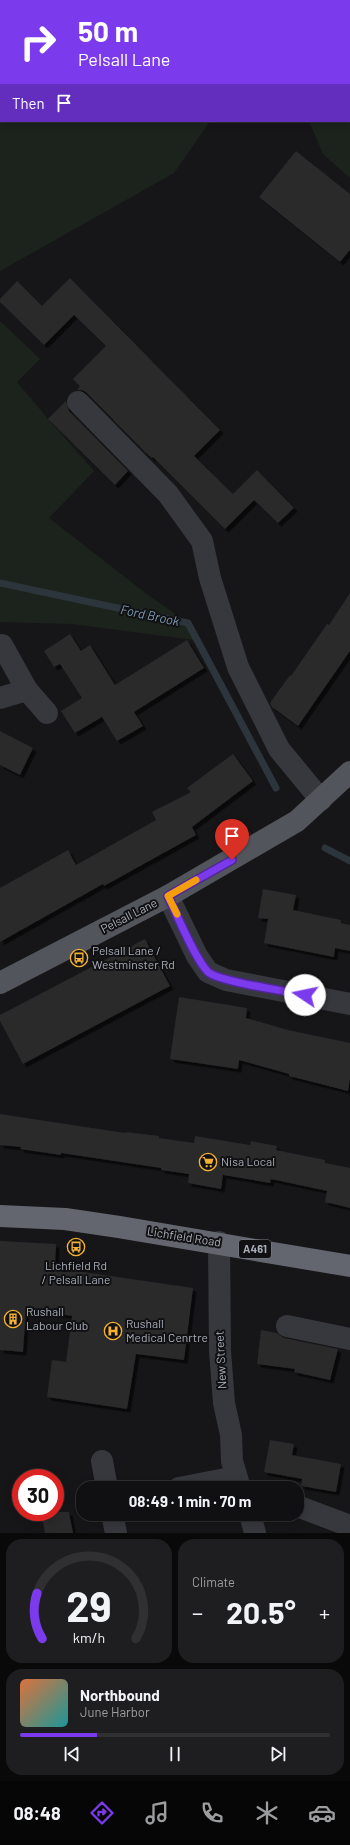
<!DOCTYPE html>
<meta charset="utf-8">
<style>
body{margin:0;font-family:Barlow,sans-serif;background:#1e1e20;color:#f1f3f6;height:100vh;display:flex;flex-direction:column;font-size:15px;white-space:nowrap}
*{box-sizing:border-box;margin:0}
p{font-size:13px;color:#9c9d9f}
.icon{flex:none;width:22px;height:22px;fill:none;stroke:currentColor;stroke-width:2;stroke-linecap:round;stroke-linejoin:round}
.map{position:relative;height:1533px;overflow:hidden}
.panel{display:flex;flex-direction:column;gap:6px;padding:6px;background:#09090a;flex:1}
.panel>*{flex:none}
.top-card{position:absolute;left:0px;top:0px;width:350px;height:122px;box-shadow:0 2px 10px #0003,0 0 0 1px #303032;background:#7c3aed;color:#fff;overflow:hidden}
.speed{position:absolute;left:12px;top:1469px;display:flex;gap:8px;font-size:20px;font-weight:700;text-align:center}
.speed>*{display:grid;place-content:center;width:52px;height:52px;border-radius:50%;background:#101012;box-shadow:0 2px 10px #0003,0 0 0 1px #303032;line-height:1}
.speed .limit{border:6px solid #d22;background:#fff;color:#111}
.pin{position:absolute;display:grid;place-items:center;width:34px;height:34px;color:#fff;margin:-41px -17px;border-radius:50% 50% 50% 0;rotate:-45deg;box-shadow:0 0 4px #0007}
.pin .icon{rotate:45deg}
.me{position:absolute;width:44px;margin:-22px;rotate:281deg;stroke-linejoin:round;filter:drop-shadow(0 0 3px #0008)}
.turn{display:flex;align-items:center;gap:14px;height:84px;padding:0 12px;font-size:18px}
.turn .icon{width:52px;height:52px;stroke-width:2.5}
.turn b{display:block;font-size:28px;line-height:34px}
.then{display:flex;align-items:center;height:38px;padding:0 12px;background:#0003;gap:8px;font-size:15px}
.big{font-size:30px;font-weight:700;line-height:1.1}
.panel .widget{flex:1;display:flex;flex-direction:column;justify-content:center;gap:6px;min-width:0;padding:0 14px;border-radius:16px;background:#1e1e20}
.panel .dial{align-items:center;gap:0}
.dial svg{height:104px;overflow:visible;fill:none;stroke:#303032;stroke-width:7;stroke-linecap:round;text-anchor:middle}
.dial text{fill:#f1f3f6;stroke:none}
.song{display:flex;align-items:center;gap:12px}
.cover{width:48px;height:48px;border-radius:6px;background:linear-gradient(135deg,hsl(20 70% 55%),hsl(180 70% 35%))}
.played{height:4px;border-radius:2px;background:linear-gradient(90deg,#7c3aed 25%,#303032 25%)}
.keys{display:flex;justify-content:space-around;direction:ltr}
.heat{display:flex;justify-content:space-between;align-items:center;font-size:22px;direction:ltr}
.panel .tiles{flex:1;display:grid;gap:6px;grid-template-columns:1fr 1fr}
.widget:last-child{grid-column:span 2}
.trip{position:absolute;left:76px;top:1481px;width:228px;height:40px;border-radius:16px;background:#101012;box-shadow:0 2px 10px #0003,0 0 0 1px #303032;font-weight:700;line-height:40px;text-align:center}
.dock{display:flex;height:64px;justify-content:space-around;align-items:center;background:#060607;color:#9c9d9f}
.dock .icon{width:28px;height:28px}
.dock .on{color:#7c3aed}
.dock b{font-size:18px;color:#f1f3f6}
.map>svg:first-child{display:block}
.green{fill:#1c231d}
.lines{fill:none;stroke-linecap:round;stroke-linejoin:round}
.stream{stroke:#2c353c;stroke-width:7}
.building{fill:#29292c;filter:url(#shadow)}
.minor{stroke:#37383d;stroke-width:22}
.major{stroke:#53555c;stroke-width:22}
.highway{stroke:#63666e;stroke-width:22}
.route-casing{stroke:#51269a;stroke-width:10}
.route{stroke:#7c3aed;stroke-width:7}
.slow{stroke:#f59e0b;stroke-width:7}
.labels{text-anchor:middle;stroke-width:4;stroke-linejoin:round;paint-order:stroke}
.shield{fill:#111113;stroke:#7b7e86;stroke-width:1}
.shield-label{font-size:11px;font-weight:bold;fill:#a8adb8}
.street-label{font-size:12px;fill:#a8adb8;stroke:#111113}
.poi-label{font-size:12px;fill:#a8adb8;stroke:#111113;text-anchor:start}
.water-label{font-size:13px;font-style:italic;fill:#7f9bb3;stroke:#111113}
</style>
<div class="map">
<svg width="350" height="1533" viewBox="0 0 350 1533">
<defs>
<filter id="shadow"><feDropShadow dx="3.5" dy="3.5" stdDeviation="0" flood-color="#0009"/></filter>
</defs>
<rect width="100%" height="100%" fill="#161618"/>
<g class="green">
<path d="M 0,0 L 177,1 L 1,1 L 1,121 L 210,121 L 174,173 L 0,271 Z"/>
<path d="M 294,0 L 350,0 L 350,178 L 323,154 L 309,121 L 349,121 L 349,1 Z"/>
<path d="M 0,321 L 40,359 L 17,382 L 48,419 L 94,471 L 49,518 L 148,595 L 188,623 L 194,640 L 72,624 L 0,622 Z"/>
</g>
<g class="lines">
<g class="stream">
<path d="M 0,583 L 188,623 L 276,788"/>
<path d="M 325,848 L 350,861"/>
</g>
</g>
<g class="building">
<path d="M 296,151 L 350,194 L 350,250 L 340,262 L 259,197 Z"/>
<path d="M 70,278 L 220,430 L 194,456 L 233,494 L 257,470 L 294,508 L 278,523 L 254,500 L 225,529 L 153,457 L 152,458 L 146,453 L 87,393 L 82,390 L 77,390 L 80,386 L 73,379 L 106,346 L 74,315 L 44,345 L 0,302 L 0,299 L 17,281 L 42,306 Z"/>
<path d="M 66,401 L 69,411 L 128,471 L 115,485 L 48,419 Z"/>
<path d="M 350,593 L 350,651 L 298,726 L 272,707 L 270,703 L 290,675 L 291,676 L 327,624 L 329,625 Z"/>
<path d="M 70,634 L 81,651 L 90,645 L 115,685 L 187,640 L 204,668 L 134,712 L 143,726 L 117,741 L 102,717 L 75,733 L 61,711 L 82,698 L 60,664 L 54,667 L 44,651 Z"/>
<path d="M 0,731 L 33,748 L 20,775 L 0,765 Z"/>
<path d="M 233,754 L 253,781 L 192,827 L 196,835 L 104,886 L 103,884 L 0,942 L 0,888 L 68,850 L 76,865 L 156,820 L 152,812 L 191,792 L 187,788 Z"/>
<path d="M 263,889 L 296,895 L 293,910 L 341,920 L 341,923 L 350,925 L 350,951 L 335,948 L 334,957 L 264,943 L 268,919 L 258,918 Z"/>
<path d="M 145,939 L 170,986 L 23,1064 L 0,1021 L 0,1015 Z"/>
<path d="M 179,997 L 247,1008 L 246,1018 L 288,1030 L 350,1043 L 350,1079 L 348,1091 L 289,1076 L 289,1074 L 239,1060 L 238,1069 L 170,1059 Z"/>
<path d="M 0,1114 L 125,1133 L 125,1132 L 159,1136 L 159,1138 L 194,1143 L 195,1136 L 250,1145 L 251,1141 L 277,1146 L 276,1150 L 325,1160 L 325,1163 L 350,1168 L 350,1208 L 325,1202 L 327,1191 L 271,1179 L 270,1183 L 223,1175 L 221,1189 L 188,1183 L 189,1174 L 161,1170 L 161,1168 L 61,1153 L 61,1155 L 20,1149 L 21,1147 L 0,1145 Z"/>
<path d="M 0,1241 L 56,1244 L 55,1268 L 193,1288 L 184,1360 L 136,1354 L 127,1409 L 47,1397 L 52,1360 L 66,1362 L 72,1316 L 26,1309 L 23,1352 L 0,1350 Z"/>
<path d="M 261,1330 L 277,1333 L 284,1338 L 338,1349 L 330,1380 L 294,1372 L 295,1369 L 257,1364 Z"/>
<path d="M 270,1440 L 294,1444 L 292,1455 L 341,1464 L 336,1492 L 301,1486 L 302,1479 L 264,1472 Z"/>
<path d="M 41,1512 L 69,1512 L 73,1533 L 45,1533 Z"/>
</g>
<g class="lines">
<g class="minor">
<path d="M 78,402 L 168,494 L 202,541 L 210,578 L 238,667 L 279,749 L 321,800"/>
<path d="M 2,645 L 27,690 L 47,713"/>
<path d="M 0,698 L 27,690"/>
<path d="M 168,896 L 197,956 L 208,972 L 226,980 L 350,1004"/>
<path d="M 219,1242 L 220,1351 L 224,1403 L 231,1435 L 232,1461 L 240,1488"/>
<path d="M 287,1326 L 350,1339"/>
<path d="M 102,1461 L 107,1488"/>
<path d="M 179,1488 L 236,1477"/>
<path d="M 297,1506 L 350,1526"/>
<path d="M 112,1514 L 116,1533"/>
<path d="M 250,1514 L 255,1533"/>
</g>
<path class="major" d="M 0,983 L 168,896 L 297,821 L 350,772"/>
<path class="highway" d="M 0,1216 L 65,1219 L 119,1227 L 350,1266"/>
</g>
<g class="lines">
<defs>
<path id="route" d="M 232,860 L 168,896 C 177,915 195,959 208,972 C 219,982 287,991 305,995"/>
</defs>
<use href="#route" class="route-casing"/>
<use href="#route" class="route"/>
<path class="slow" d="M 177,914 L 168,896 L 196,880"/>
</g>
<defs>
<symbol id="bus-ring" viewBox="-11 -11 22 22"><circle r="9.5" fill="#111113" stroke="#f2b134" stroke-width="1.5"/><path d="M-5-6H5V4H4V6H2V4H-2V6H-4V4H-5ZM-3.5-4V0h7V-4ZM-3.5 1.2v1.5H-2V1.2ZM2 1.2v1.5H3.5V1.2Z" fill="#f2b134"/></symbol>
<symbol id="supermarket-ring" viewBox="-11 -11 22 22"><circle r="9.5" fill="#111113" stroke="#f2b134" stroke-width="1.5"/><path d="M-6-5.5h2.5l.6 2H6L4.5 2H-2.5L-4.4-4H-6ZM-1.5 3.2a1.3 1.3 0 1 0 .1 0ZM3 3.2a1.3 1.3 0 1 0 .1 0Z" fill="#f2b134"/></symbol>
<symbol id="building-ring" viewBox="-11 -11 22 22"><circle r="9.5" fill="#111113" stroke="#f2b134" stroke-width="1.5"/><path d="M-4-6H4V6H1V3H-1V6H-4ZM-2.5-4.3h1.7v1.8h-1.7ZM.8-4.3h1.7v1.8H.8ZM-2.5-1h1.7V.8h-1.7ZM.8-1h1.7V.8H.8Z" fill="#f2b134"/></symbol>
<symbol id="hospital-ring" viewBox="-11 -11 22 22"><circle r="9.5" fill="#111113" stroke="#f2b134" stroke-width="1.5"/><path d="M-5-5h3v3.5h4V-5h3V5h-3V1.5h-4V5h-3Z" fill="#f2b134"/></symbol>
</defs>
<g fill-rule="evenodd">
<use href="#bus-ring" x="69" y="948" width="20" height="20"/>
<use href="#supermarket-ring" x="198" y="1152" width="20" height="20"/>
<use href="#bus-ring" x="66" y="1237" width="20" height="20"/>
<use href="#building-ring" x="3" y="1309" width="20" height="20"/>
<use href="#hospital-ring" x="103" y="1321" width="20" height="20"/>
</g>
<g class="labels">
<rect class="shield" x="239" y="1240" width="32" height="18" rx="3"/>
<g class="shield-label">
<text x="255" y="1253">A461</text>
</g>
<g class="street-label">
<text transform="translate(129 916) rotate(-27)" y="4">Pelsall Lane</text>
<text transform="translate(184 1237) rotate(9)" y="4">Lichfield Road</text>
<text transform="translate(221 1360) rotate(-93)" y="4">New Street</text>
</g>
<g class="poi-label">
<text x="92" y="955">Pelsall Lane /<tspan x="92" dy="14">Westminster Rd</tspan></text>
<text x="221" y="1166">Nisa Local</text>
<text x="76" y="1270" text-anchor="middle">Lichfield Rd<tspan x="76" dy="14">/ Pelsall Lane</tspan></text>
<text x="26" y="1316">Rushall<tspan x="26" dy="14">Labour Club</tspan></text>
<text x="126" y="1328">Rushall<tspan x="126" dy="14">Medical Cenrtre</tspan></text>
</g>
<g class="water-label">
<text transform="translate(150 615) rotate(12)" y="5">Ford Brook</text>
</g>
</g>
</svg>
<div class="speed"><div class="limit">30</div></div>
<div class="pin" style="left:232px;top:860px;background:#d93025"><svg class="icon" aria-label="arrive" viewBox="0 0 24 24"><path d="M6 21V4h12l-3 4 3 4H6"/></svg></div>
<svg class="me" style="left:305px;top:995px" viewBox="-20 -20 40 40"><circle r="19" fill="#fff"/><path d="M0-13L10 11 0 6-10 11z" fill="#7c3aed"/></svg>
<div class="trip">08:49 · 1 min · 70 m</div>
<div class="top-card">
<div class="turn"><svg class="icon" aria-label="right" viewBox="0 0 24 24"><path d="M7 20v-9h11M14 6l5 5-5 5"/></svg><div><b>50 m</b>Pelsall Lane</div></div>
<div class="then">Then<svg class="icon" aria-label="arrive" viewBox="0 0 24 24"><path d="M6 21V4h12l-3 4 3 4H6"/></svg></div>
</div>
</div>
<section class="panel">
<div class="tiles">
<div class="widget dial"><svg viewBox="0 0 100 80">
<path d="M14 69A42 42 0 1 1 86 69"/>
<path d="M14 69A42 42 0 0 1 10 34" stroke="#7c3aed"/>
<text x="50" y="56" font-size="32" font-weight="700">29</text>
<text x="50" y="72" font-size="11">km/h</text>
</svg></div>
<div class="widget"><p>Climate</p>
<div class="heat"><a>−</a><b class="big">20.5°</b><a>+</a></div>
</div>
<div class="widget">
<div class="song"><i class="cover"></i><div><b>Northbound</b><p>June Harbor</p></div></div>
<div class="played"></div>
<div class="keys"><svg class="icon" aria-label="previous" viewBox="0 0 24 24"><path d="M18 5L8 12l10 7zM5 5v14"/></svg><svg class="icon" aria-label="pause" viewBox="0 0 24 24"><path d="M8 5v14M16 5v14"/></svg><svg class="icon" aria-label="next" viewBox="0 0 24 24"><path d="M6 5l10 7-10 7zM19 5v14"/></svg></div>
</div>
</div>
</section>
<nav class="dock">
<b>08:48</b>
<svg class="icon on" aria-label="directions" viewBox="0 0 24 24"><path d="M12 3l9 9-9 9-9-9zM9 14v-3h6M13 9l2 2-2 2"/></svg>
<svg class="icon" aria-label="music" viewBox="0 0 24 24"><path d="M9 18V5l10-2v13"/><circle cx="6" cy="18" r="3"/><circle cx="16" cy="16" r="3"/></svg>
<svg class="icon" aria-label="phone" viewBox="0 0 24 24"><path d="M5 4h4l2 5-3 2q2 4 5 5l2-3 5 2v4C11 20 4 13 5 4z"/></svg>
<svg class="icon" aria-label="climate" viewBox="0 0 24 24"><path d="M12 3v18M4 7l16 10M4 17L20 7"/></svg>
<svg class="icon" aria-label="car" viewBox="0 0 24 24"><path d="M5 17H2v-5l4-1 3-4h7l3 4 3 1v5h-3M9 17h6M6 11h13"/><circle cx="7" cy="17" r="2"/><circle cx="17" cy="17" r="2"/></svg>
</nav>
